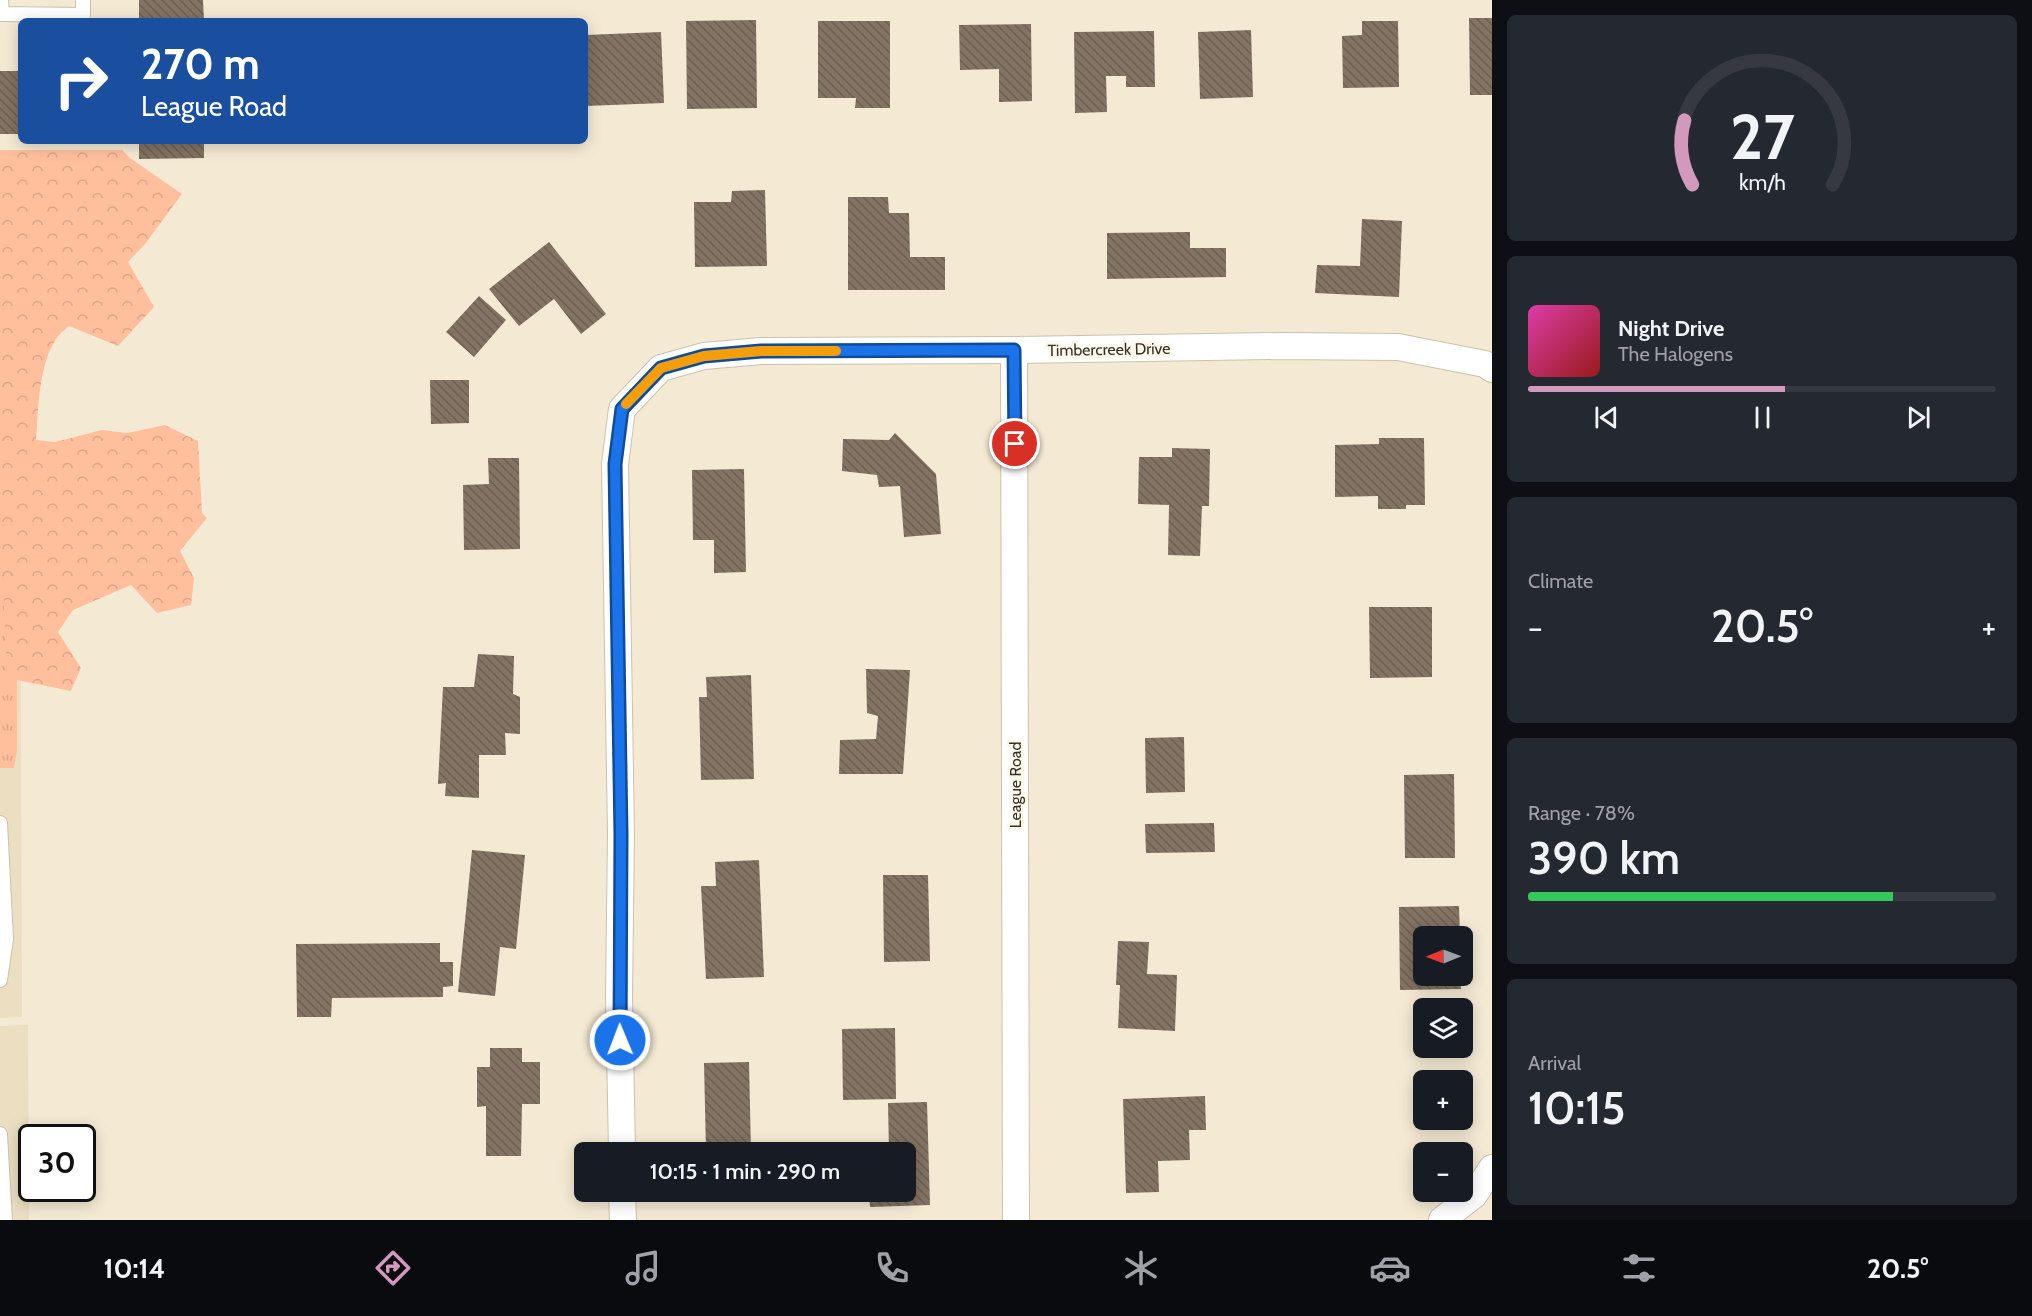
<!DOCTYPE html>
<meta charset="utf-8">
<style>
body{margin:0;font-family:Cabin,sans-serif;background:#242831;color:#f1f3f6;height:100vh;display:flex;flex-direction:column;font-size:22px;white-space:nowrap}
*{box-sizing:border-box;margin:0}
p{font-size:20px;color:#9ea1a6}
.icon{flex:none;width:33px;height:33px;fill:none;stroke:currentColor;stroke-width:2;stroke-linecap:round;stroke-linejoin:round}
.map{position:relative;flex:1;overflow:hidden}
.details{display:flex;flex-direction:column;gap:15px;padding:15px;background:#0d0f14;width:540px}
.details>*{flex:none}
.top-card{position:absolute;left:18px;top:18px;width:570px;height:126px;border-radius:9px;box-shadow:0 3px 15px #0003;background:#1a4fa0;color:#fff;overflow:hidden}
.needle{width:39px;rotate:269deg}
.tools{position:absolute;left:1413px;top:926px;display:grid;gap:12px}
.tools a{display:grid;place-items:center;width:60px;height:60px;border-radius:9px;background:#171b24;box-shadow:0 3px 15px #0003;font-size:30px}
.speed{position:absolute;left:18px;top:1124px;display:flex;gap:12px;font-size:30px;font-weight:700;text-align:center}
.speed>*{display:grid;place-content:center;width:78px;height:78px;border-radius:50%;background:#171b24;box-shadow:0 3px 15px #0003;line-height:1}
.speed .limit{border:3px solid #111;border-radius:9px;background:#fff;color:#111}
.pin{position:absolute;display:grid;place-items:center;width:51px;height:51px;color:#fff;margin:-26px;border:3px solid #fff;border-radius:50%;box-shadow:0 2px 6px #0007}
.me{position:absolute;width:66px;margin:-33px;rotate:359deg;stroke-linejoin:round;filter:drop-shadow(0 0 4px #0008)}
.turn{display:flex;align-items:center;gap:21px;height:126px;padding:0 24px;font-size:27px}
.turn .icon{width:78px;height:78px;stroke-width:2.5}
.turn b{display:block;font-size:42px;line-height:51px}
.big{font-size:45px;font-weight:600;line-height:1.1}
.details .card{flex:1;display:flex;flex-direction:column;justify-content:center;gap:9px;min-width:0;padding:0 21px;border-radius:9px;background:#242831}
.details .dial{align-items:center;gap:0}
.dial svg{height:156px;overflow:visible;fill:none;stroke:#363941;stroke-width:7;stroke-linecap:round;text-anchor:middle}
.dial text{fill:#f1f3f6;stroke:none}
.song{display:flex;align-items:center;gap:18px}
.cover{width:72px;height:72px;border-radius:9px;background:linear-gradient(135deg,hsl(320 70% 55%),hsl(0 70% 35%))}
.played{height:6px;border-radius:3px;background:linear-gradient(90deg,#d299bc 55%,#363941 55%)}
.keys{display:flex;justify-content:space-around;direction:ltr}
.heat{display:flex;justify-content:space-between;align-items:center;font-size:33px;direction:ltr}
.charge{height:9px;border-radius:4px;background:linear-gradient(90deg,#34c759 78%,#363941 0)}
.trip{position:absolute;left:574px;top:1142px;width:342px;height:60px;border-radius:9px;background:#171b24;box-shadow:0 3px 15px #0003;font-weight:600;line-height:60px;text-align:center}
.tabs{display:flex;height:96px;justify-content:space-around;align-items:center;background:#090b0e;color:#9ea1a6}
.tabs .icon{width:42px;height:42px}
.tabs .selected{color:#d299bc}
.tabs b{font-size:27px;color:#f1f3f6}
main{display:flex;flex:1;min-height:0}
.map>svg:first-child{display:block}
.built{fill:#ebdec1}
.grass{fill:url(#grass-tufts)}
.forest{fill:url(#forest-crowns)}
.building{fill:url(#building-back-hatch)}
.lines{fill:none;stroke-linecap:round;stroke-linejoin:round}
.lane-casing{stroke:#cbc2ac;stroke-width:16}
.street-casing{stroke:#cbc2ac;stroke-width:28}
.lane{stroke:#fff;stroke-width:14}
.street{stroke:#fff;stroke-width:26}
.route-casing{stroke:#114b97;stroke-width:15}
.route{stroke:#1a73e8;stroke-width:10}
.slow{stroke:#f59e0b;stroke-width:10}
.labels{text-anchor:middle;stroke-width:6;stroke-linejoin:round;paint-order:stroke}
.street-label{font-size:16px;fill:#353129;stroke:#fdf8ea}
</style>
<main>
<div class="map">
<svg width="1492" height="1220" viewBox="0 0 1492 1220">
<defs>
<pattern id="grass-tufts" width="24" height="20" patternUnits="userSpaceOnUse" patternTransform="scale(1.5)"><rect width="24" height="20" fill="#ffbf9d"/><path d="M3 7l-1-3M5 7V3M7 7l1-3M15 17l-1-3M17 17v-4M19 17l1-3" fill="none" stroke="#dba587"/></pattern>
<pattern id="forest-crowns" width="20" height="18" patternUnits="userSpaceOnUse" patternTransform="scale(1.5)"><rect width="20" height="18" fill="#ffbf9d"/><path d="M2 6a3 3 0 1 1 6 0M12 15a3 3 0 1 1 6 0" fill="none" stroke="#dba587"/></pattern>
<pattern id="building-back-hatch" width="6" height="6" patternUnits="userSpaceOnUse" patternTransform="scale(1.5)"><rect width="6" height="6" fill="#837363"/><path d="M-1 5l2 2M0 0l6 6M5-1l2 2" fill="none" stroke="#6c5f52"/></pattern>
</defs>
<rect width="100%" height="100%" fill="#f4ead4"/>
<g class="built">
<path d="M 0,175 L 19,175 L 22,1017 L 0,1018 Z"/>
<path d="M 28,1025 L 29,1220 L 0,1220 L 0,1026 Z"/>
</g>
<path class="grass" d="M 0,458 L 17,648 L 17,751 L 14,768 L 0,768 Z"/>
<path class="forest" d="M 0,150 L 122,150 L 130,158 L 182,194 L 145,244 L 128,262 L 154,307 L 118,346 L 69,326 C 38,347 39,405 36,440 L 55,442 L 102,430 L 127,433 L 165,425 L 198,441 L 202,513 L 207,518 L 180,551 L 194,578 L 191,605 L 157,613 L 131,585 L 73,610 L 58,632 L 81,668 L 71,691 L 7,678 L 3,577 L 0,576 Z"/>
<g class="building">
<path d="M 139,0 L 203,0 L 204,21 L 139,21 Z"/>
<path d="M 1469,18 L 1492,18 L 1492,95 L 1470,95 Z"/>
<path d="M 756,20 L 757,108 L 687,109 L 686,21 Z"/>
<path d="M 818,21 L 890,21 L 890,108 L 855,108 L 856,98 L 818,98 Z"/>
<path d="M 1362,21 L 1398,21 L 1399,87 L 1343,88 L 1342,36 L 1362,35 Z"/>
<path d="M 1031,24 L 1032,101 L 999,102 L 999,69 L 960,70 L 959,25 Z"/>
<path d="M 1251,30 L 1253,97 L 1200,99 L 1198,32 Z"/>
<path d="M 1154,31 L 1155,87 L 1126,87 L 1126,76 L 1106,76 L 1107,112 L 1075,113 L 1074,32 Z"/>
<path d="M 661,32 L 664,103 L 585,106 L 585,35 Z"/>
<rect x="0" y="71" width="21" height="63"/>
<path d="M 139,141 L 204,141 L 204,158 L 139,159 Z"/>
<path d="M 765,190 L 767,266 L 695,267 L 694,202 L 731,202 L 732,191 Z"/>
<path d="M 848,197 L 888,197 L 889,213 L 909,213 L 910,257 L 945,257 L 945,290 L 848,290 Z"/>
<path d="M 1362,219 L 1402,221 L 1399,297 L 1315,293 L 1317,265 L 1360,266 Z"/>
<path d="M 1190,232 L 1190,248 L 1226,248 L 1226,277 L 1107,279 L 1107,233 Z"/>
<path d="M 549,242 L 606,314 L 581,334 L 554,299 L 519,326 L 489,289 Z"/>
<path d="M 479,296 L 506,320 L 474,357 L 446,332 Z"/>
<path d="M 430,380 L 469,380 L 469,423 L 431,424 Z"/>
<path d="M 895,433 L 936,474 L 941,534 L 904,537 L 900,486 L 879,487 L 877,475 L 842,471 L 843,439 L 889,440 Z"/>
<path d="M 1379,438 L 1424,438 L 1425,505 L 1406,505 L 1406,509 L 1378,509 L 1378,496 L 1335,497 L 1335,445 L 1379,444 Z"/>
<path d="M 1172,448 L 1210,449 L 1209,506 L 1202,506 L 1200,556 L 1168,555 L 1169,505 L 1138,504 L 1139,457 L 1172,457 Z"/>
<path d="M 488,458 L 519,458 L 520,549 L 464,550 L 463,485 L 489,484 Z"/>
<path d="M 744,469 L 746,572 L 714,573 L 714,540 L 693,540 L 692,470 Z"/>
<path d="M 1369,607 L 1432,607 L 1432,677 L 1370,678 Z"/>
<path d="M 478,654 L 514,656 L 513,694 L 520,697 L 520,734 L 505,733 L 506,755 L 479,755 L 479,798 L 445,796 L 446,783 L 438,784 L 443,687 L 474,687 Z"/>
<path d="M 866,669 L 910,670 L 903,774 L 839,774 L 840,740 L 876,739 L 878,716 L 867,713 Z"/>
<path d="M 751,675 L 754,779 L 701,780 L 699,697 L 707,697 L 706,677 Z"/>
<path d="M 1184,737 L 1185,792 L 1146,793 L 1145,738 Z"/>
<path d="M 1454,774 L 1455,858 L 1405,858 L 1404,775 Z"/>
<path d="M 1214,823 L 1215,852 L 1146,853 L 1145,824 Z"/>
<path d="M 472,850 L 525,855 L 516,949 L 500,947 L 495,996 L 458,992 Z"/>
<path d="M 759,860 L 764,977 L 706,979 L 701,886 L 716,886 L 715,862 Z"/>
<path d="M 883,875 L 928,875 L 930,961 L 884,962 Z"/>
<path d="M 1459,906 L 1460,936 L 1424,936 L 1424,975 L 1460,975 L 1461,989 L 1400,990 L 1399,907 Z"/>
<path d="M 1118,941 L 1149,942 L 1147,974 L 1177,975 L 1175,1031 L 1118,1028 L 1120,985 L 1116,985 Z"/>
<path d="M 440,943 L 440,962 L 453,962 L 453,986 L 443,987 L 443,997 L 332,998 L 331,1017 L 297,1017 L 296,944 Z"/>
<path d="M 895,1028 L 896,1099 L 843,1100 L 842,1029 Z"/>
<path d="M 490,1048 L 522,1048 L 522,1062 L 540,1062 L 540,1104 L 522,1104 L 521,1156 L 486,1156 L 486,1106 L 477,1107 L 477,1067 L 490,1067 Z"/>
<path d="M 749,1062 L 751,1152 L 706,1152 L 704,1063 Z"/>
<path d="M 1205,1096 L 1206,1130 L 1189,1130 L 1190,1160 L 1158,1161 L 1159,1192 L 1126,1193 L 1123,1099 Z"/>
<path d="M 927,1102 L 930,1205 L 870,1207 L 869,1191 L 906,1191 L 906,1152 L 889,1152 L 888,1103 Z"/>
</g>
<g class="lines">
<defs>
<g id="lane">
<path d="M 1,0 L 2,14 L 83,15 L 83,0"/>
<path d="M 0,823 L 6,939 L 0,980"/>
<path d="M 0,1134 L 5,1220"/>
</g>
<g id="street">
<path d="M 1014,350 L 1016,1220"/>
<path d="M 622,1152 L 619,995 L 621,834 L 615,464 L 622,409 L 661,368 L 704,356 L 761,351 L 1014,350 L 1280,346 L 1398,347 L 1485,364 L 1492,369"/>
<path d="M 622,1191 L 623,1220"/>
<path d="M 1442,1220 L 1474,1195 L 1492,1168"/>
</g>
</defs>
<use href="#lane" class="lane-casing"/>
<use href="#street" class="street-casing"/>
<use href="#lane" class="lane"/>
<use href="#street" class="street"/>
</g>
<g class="lines">
<defs>
<path id="route" d="M 620,1040 L 621,834 L 615,464 L 622,409 L 661,368 L 704,356 L 761,351 L 1014,350 L 1015,444"/>
</defs>
<use href="#route" class="route-casing"/>
<use href="#route" class="route"/>
<path class="slow" d="M 626,404 L 661,368 L 704,356 L 761,351 L 836,351"/>
</g>
<g class="labels">
<g class="street-label">
<text transform="translate(1109 349) rotate(-1)" y="6">Timbercreek Drive</text>
<text transform="translate(1015 785) rotate(-90)" y="6">League Road</text>
</g>
</g>
</svg>
<div class="tools">
<a><svg class="needle" viewBox="-14 -14 28 28"><path d="M0-13l5 13h-10z" fill="#e53935"/><path d="M0 13l5-13h-10z" fill="#9ea1a6"/></svg></a>
<a><svg class="icon" aria-label="layers" viewBox="0 0 24 24"><path d="M12 4l9 5-9 5-9-5zM3 14l9 5 9-5"/></svg></a>
<a>+</a>
<a>−</a>
</div>
<div class="speed"><div class="limit">30</div></div>
<div class="pin" style="left:1015px;top:444px;background:#d93025"><svg class="icon" aria-label="arrive" viewBox="0 0 24 24"><path d="M6 21V4h12l-3 4 3 4H6"/></svg></div>
<svg class="me" style="left:620px;top:1040px" viewBox="-20 -20 40 40"><circle r="17" fill="#1a73e8" stroke="#fff" stroke-width="3"/><path d="M0-11L8 9 0 5-8 9z" fill="#fff"/></svg>
<div class="trip">10:15 · 1 min · 290 m</div>
<div class="top-card">
<div class="turn"><svg class="icon" aria-label="right" viewBox="0 0 24 24"><path d="M7 20v-9h11M14 6l5 5-5 5"/></svg><div><b>270 m</b>League Road</div></div>
</div>
</div>
<section class="details">
<div class="card dial"><svg viewBox="0 0 100 80">
<path d="M14 69A42 42 0 1 1 86 69"/>
<path d="M14 69A42 42 0 0 1 10 36" stroke="#d299bc"/>
<text x="50" y="56" font-size="32" font-weight="700">27</text>
<text x="50" y="72" font-size="11">km/h</text>
</svg></div>
<div class="card">
<div class="song"><i class="cover"></i><div><b>Night Drive</b><p>The Halogens</p></div></div>
<div class="played"></div>
<div class="keys"><svg class="icon" aria-label="previous" viewBox="0 0 24 24"><path d="M18 5L8 12l10 7zM5 5v14"/></svg><svg class="icon" aria-label="pause" viewBox="0 0 24 24"><path d="M8 5v14M16 5v14"/></svg><svg class="icon" aria-label="next" viewBox="0 0 24 24"><path d="M6 5l10 7-10 7zM19 5v14"/></svg></div>
</div>
<div class="card"><p>Climate</p>
<div class="heat"><a>−</a><b class="big">20.5°</b><a>+</a></div>
</div>
<div class="card"><p>Range · 78%</p><b class="big">390 km</b><div class="charge"></div></div>
<div class="card"><p>Arrival</p><b class="big">10:15</b></div>
</section>
</main>
<nav class="tabs">
<b>10:14</b>
<svg class="icon selected" aria-label="directions" viewBox="0 0 24 24"><path d="M12 3l9 9-9 9-9-9zM9 14v-3h6M13 9l2 2-2 2"/></svg>
<svg class="icon" aria-label="music" viewBox="0 0 24 24"><path d="M9 18V5l10-2v13"/><circle cx="6" cy="18" r="3"/><circle cx="16" cy="16" r="3"/></svg>
<svg class="icon" aria-label="phone" viewBox="0 0 24 24"><path d="M5 4h4l2 5-3 2q2 4 5 5l2-3 5 2v4C11 20 4 13 5 4z"/></svg>
<svg class="icon" aria-label="climate" viewBox="0 0 24 24"><path d="M12 3v18M4 7l16 10M4 17L20 7"/></svg>
<svg class="icon" aria-label="car" viewBox="0 0 24 24"><path d="M5 17H2v-5l4-1 3-4h7l3 4 3 1v5h-3M9 17h6M6 11h13"/><circle cx="7" cy="17" r="2"/><circle cx="17" cy="17" r="2"/></svg>
<svg class="icon" aria-label="filters" viewBox="0 0 24 24"><path d="M4 7h16M4 17h16"/><circle cx="9" cy="7" r="2"/><circle cx="15" cy="17" r="2"/></svg>
<b>20.5°</b>
</nav>
